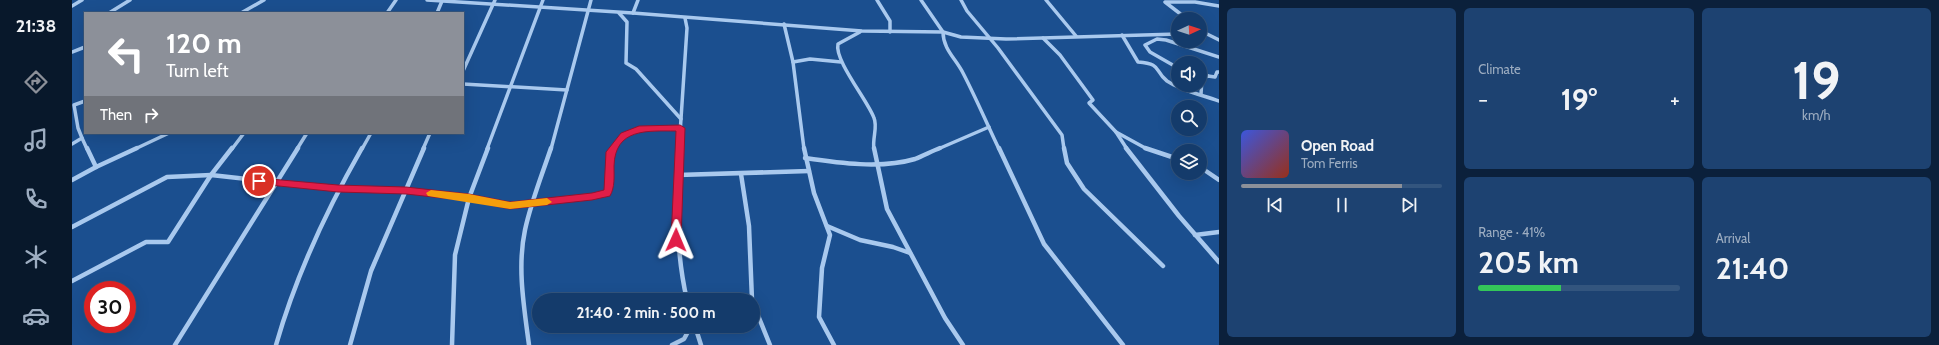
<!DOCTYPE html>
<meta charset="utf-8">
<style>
body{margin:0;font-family:Cabin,sans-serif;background:#1d4271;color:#f1f3f6;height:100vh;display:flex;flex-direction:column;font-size:15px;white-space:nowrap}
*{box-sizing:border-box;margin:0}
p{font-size:13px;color:#9dadc1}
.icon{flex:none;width:22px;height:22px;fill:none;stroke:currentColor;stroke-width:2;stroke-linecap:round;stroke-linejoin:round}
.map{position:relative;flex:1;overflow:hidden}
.sheet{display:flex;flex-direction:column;gap:8px;padding:8px;background:#0b203b;width:720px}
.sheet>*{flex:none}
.banner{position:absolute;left:12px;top:12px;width:380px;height:122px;border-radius:0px;box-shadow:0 4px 16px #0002,0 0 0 1px #33557e;background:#8c9099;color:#fff;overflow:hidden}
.needle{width:26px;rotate:87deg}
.controls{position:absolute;left:1099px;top:12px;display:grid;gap:8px}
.controls a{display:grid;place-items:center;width:36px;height:36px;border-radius:50%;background:#143b6b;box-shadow:0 4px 16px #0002,0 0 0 1px #33557e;font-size:20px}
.speed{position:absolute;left:12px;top:281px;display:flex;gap:8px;font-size:20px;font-weight:700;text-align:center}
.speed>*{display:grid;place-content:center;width:52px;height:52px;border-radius:50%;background:#143b6b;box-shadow:0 4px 16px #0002,0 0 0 1px #33557e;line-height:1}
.speed .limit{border:6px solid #d22;background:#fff;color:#111}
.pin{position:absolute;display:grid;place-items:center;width:34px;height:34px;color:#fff;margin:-17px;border:2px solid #fff;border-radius:50%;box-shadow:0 1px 4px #0007}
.me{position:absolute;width:44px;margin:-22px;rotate:1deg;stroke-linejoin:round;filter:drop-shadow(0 0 3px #0008)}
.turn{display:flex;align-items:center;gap:14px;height:84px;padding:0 16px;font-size:18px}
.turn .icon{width:52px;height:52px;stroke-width:2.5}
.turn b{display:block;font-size:28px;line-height:34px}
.then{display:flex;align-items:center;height:38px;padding:0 16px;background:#0003;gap:8px;font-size:15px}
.big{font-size:30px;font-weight:700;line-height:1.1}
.sheet .card{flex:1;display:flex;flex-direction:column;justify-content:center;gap:6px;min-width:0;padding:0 14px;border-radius:6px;background:#1d4271}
.sheet .dial{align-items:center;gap:0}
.dial b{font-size:52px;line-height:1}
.song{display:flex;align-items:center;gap:12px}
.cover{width:48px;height:48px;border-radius:6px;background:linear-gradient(135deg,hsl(230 70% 55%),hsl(10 70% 35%))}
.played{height:4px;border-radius:2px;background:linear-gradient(90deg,#8c9099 80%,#33557e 80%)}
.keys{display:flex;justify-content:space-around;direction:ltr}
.heat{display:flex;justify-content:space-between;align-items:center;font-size:22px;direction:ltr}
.charge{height:6px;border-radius:3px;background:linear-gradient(90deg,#34c759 41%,#33557e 0)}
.sheet .tiles{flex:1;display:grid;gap:8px;grid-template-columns:repeat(3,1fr)}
.card:first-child{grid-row:span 2}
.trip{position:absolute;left:460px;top:293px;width:228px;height:40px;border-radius:20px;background:#143b6b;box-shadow:0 4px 16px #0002,0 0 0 1px #33557e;font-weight:700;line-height:40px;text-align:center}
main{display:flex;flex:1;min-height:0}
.menu{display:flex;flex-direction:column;width:72px;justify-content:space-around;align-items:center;background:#08182b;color:#9dadc1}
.menu .icon{width:28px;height:28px}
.menu .on{color:#8c9099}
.menu b{font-size:18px;color:#f1f3f6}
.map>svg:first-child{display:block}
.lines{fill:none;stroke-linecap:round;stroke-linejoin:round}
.minor-far1{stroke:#a9c9ee;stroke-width:3.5}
.minor{stroke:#a9c9ee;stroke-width:4.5}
.route{fill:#e11d48;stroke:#92132f}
.slow{fill:#f59e0b}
</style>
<main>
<nav class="menu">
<b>21:38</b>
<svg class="icon on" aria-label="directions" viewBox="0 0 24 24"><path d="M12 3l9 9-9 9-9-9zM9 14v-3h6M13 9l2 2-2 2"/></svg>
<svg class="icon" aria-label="music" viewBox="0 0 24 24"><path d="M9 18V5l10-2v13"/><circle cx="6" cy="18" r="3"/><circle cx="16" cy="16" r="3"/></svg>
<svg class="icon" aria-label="phone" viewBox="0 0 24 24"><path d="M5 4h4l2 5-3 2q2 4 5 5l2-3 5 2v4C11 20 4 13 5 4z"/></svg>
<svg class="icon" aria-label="climate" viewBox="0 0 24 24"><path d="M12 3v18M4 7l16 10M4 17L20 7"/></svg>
<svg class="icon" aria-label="car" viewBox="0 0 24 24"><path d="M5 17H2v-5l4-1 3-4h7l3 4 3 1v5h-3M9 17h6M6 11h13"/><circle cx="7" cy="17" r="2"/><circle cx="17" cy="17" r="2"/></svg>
</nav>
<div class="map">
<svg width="1147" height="345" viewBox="0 0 1147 345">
<rect width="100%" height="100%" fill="#1b4f8f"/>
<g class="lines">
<g class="minor-far1">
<path d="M 355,0 L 561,13 L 790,31 L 871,32 L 889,37 L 934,39 L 1106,34"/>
<path d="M 805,0 L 818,21 L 818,32"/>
<path d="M 849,0 L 871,32 C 871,49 884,59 891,73 C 904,98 915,124 927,149"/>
<path d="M 889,0 L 895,11 L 926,48 L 990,135 L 992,149"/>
<path d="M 974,0 L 1004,36"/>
<path d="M 0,6 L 10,0"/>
<path d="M 37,13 L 58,0"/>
<path d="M 169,13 L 192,0"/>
<path d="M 315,13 L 324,0"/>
<path d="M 365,13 L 370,1"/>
<path d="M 547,13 L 555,22 L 554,63 L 564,69 L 609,119"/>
<path d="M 561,13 L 566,0"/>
<path d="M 1115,19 L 1093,2 L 1123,2 L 1147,6"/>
<path d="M 712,24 L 721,62"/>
<path d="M 1128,29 L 1133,33 L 1128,33"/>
<path d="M 788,32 L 766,44 C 762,60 796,101 802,118 C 806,127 800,139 802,149"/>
<path d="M 1133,33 L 1147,40"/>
<path d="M 1050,35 L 1066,62 C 1091,64 1081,70 1095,81 C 1110,91 1130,95 1147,101"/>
<path d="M 971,38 L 988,55 L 1021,100 L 1017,103 L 1044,132 L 1075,149"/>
<path d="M 0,52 L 13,47"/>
<path d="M 1106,68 L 1078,52 L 1073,45 L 1085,39 L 1094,40 L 1147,57"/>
<path d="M 391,71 L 423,0"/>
<path d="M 1128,74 L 1136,76"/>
<path d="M 391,84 L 495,90"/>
<path d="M 1129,94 L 1130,79 L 1136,76 L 1143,77 L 1145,72 L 1147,72"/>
<path d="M 1044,132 L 1055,149"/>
<path d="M 10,138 L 15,149"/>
<path d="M 0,144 L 10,138 L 6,128 L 2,105 L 13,101"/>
<path d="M 63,149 L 97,133"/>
<path d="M 160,149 L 172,133"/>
<path d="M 225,149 L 235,133"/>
<path d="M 290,149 L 299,133"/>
<path d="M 351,149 L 358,133"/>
<path d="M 415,149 L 471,0"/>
<path d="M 479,149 L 519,0"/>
<path d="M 541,149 L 552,135 L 567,129 L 608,128"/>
<path d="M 607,149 L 615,28 L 613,18"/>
<path d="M 732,149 L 721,62 L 738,59 L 769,62"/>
<path d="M 866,149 L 917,127"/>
</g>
<g class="minor">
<path d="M 15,148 L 24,167 L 65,148"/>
<path d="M 607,148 C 605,200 603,249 615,300"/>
<path d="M 732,148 L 742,193 L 758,235 L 750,268 L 747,317 L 762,345"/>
<path d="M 802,148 L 815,209 L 873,318 L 891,345"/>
<path d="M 927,148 L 972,244 L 1051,345"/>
<path d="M 992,148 L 995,163 L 1012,189 L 1091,266"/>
<path d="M 1054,148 L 1107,216 L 1147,262"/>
<path d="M 1073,148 L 1106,159"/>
<path d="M 733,158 C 767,163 809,169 843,159 C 851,156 860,151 868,148"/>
<path d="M 1128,167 L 1147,180"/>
<path d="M 669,174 L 677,226 L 680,300"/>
<path d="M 606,175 L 737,171"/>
<path d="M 0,180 L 24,167"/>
<path d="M 755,226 L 788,240 L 821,247 L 838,253"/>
<path d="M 0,227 L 95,177 L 139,175 L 266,189 L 334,190 L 397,198 L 437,206 L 535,194 L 537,190 L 538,152 L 541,148"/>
<path d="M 1123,235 L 1147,232"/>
<path d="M 0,281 L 74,242 L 96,242 L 139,175 L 160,148"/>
<path d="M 681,303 L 698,345"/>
<path d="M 623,326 L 629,345"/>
<path d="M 103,345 L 226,148"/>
<path d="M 204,345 C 224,275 254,211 290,148"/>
<path d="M 278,345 L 299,271 L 352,148"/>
<path d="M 380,345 L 383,255 L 397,198 L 416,148"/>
<path d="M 457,345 C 452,307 445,267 453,230 C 459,202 470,175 479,148"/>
<path d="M 600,345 L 612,339 L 619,326"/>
</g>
</g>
<path class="route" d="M 608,125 L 613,128 L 609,240 L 604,243 L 599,240 L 604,131 C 575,131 543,128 542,166 C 542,177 543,187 538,196 L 520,200 L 438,209 L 397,201 L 334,194 L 266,192 L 187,184 L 182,181 L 187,178 L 266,185 L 334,187 L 397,194 L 438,202 L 520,193 L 532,190 L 534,152 L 549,133 L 567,126 Z"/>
<path class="slow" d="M 359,190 L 397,194 L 438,202 L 475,198 L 480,202 L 475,205 L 438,209 L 356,196 L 354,193 Z"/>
</svg>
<div class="controls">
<a><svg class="needle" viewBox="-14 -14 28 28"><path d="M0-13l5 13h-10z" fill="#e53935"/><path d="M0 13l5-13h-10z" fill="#9dadc1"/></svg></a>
<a><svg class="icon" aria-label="sound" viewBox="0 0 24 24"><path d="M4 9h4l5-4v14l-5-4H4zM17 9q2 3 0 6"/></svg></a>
<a><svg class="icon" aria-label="search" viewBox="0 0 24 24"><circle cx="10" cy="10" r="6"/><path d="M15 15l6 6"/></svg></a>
<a><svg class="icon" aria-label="layers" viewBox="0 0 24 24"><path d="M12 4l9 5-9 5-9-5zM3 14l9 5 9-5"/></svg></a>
</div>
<div class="speed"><div class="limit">30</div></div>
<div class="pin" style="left:187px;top:181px;background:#d93025"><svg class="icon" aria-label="arrive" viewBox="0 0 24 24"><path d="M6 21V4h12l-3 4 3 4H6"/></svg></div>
<svg class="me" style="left:604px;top:240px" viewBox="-20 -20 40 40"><path d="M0-17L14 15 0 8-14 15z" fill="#e11d48" stroke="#fff" stroke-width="4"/></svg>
<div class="trip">21:40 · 2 min · 500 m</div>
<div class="banner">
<div class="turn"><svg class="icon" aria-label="left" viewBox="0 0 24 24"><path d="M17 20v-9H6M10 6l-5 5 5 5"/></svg><div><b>120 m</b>Turn left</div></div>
<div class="then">Then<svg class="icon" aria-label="right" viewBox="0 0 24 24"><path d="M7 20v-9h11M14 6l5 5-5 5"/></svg></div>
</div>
</div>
<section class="sheet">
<div class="tiles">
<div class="card">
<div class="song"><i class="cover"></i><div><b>Open Road</b><p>Tom Ferris</p></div></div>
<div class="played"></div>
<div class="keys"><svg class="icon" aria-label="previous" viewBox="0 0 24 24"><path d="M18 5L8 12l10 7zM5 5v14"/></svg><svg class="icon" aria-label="pause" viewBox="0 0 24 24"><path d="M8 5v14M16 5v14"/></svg><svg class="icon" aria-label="next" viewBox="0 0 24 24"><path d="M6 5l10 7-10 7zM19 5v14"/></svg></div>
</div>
<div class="card"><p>Climate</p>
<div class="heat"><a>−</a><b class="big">19°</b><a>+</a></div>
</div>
<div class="card dial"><b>19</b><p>km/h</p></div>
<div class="card"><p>Range · 41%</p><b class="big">205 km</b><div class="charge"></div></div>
<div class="card"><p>Arrival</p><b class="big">21:40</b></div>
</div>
</section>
</main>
